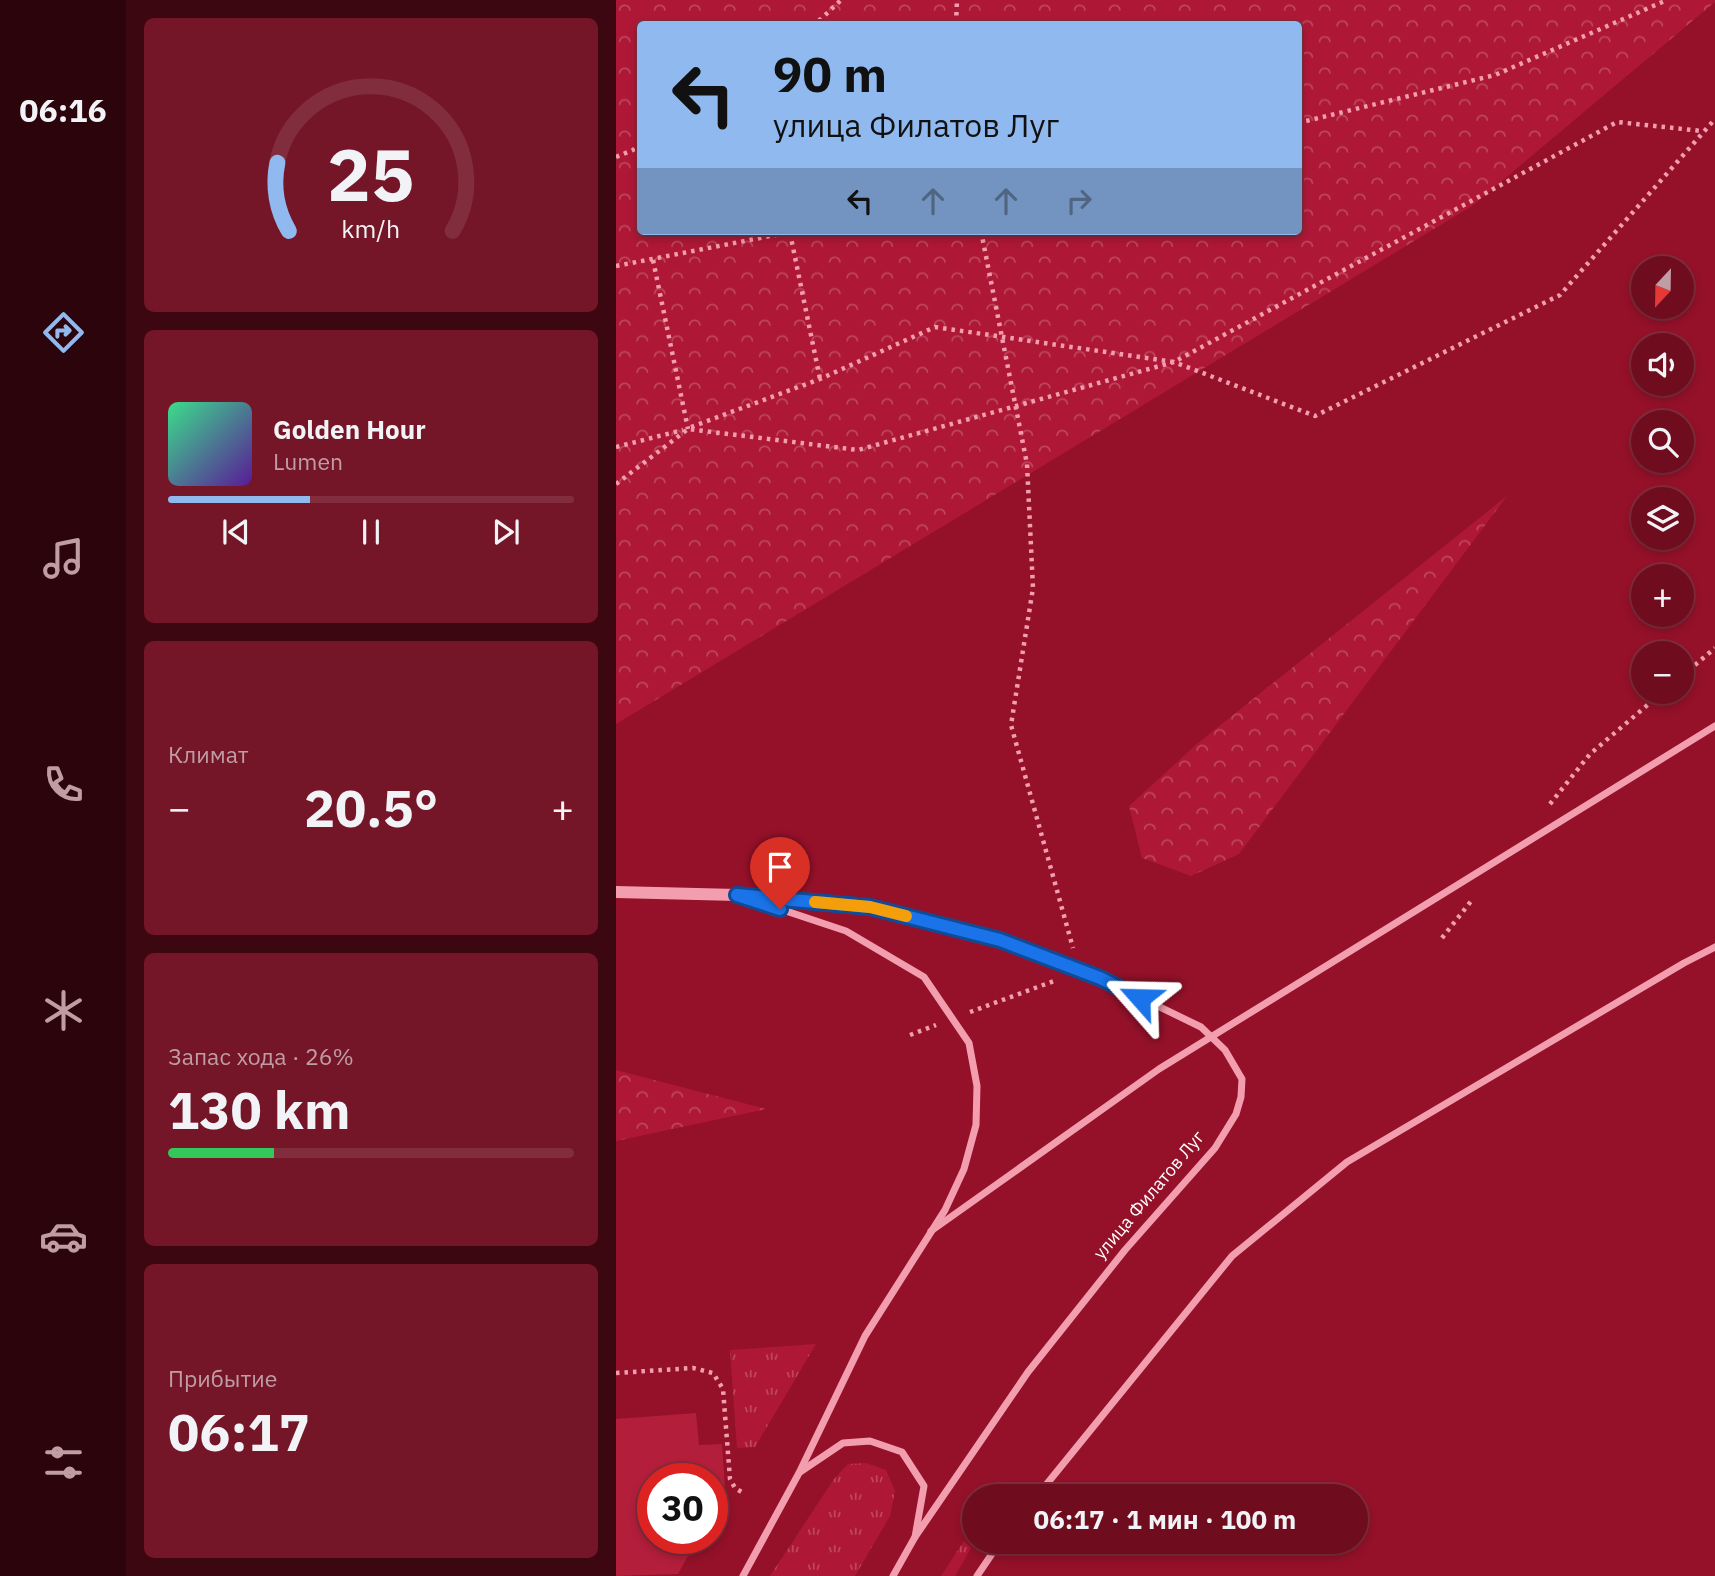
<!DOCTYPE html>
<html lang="ru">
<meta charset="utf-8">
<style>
body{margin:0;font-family:"IBM Plex Sans",sans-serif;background:#741628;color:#f1f3f6;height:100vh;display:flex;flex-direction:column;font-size:26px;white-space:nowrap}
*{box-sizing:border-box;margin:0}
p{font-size:23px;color:#c09ca4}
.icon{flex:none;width:38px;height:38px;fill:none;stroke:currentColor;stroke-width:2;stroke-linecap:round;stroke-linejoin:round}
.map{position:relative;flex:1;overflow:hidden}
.drawer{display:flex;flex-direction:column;gap:18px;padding:18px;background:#3d0711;width:490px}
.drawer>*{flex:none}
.guide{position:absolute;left:21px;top:21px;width:665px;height:214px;border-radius:7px;box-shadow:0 4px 10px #0003,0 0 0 2px #812d3d;background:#90b9f0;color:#111;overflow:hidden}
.needle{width:46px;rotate:202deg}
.buttons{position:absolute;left:1015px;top:256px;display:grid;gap:14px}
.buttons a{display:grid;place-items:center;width:63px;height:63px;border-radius:50%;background:#6f0d1f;box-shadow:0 4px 10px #0003,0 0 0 2px #812d3d;font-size:35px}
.speed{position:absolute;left:21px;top:1463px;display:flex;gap:14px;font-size:35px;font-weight:700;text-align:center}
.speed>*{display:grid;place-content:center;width:91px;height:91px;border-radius:50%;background:#6f0d1f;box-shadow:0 4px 10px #0003,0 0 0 2px #812d3d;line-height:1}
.speed .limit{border:10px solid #d22;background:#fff;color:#111}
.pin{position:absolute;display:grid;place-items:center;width:60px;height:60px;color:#fff;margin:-72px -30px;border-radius:50% 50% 50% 0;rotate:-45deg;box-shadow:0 0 7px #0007}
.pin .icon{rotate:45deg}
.me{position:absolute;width:77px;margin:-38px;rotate:295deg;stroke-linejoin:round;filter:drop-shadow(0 0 5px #0008)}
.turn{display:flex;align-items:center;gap:24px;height:147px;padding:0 21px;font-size:32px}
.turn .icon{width:91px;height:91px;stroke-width:2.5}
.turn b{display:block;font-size:49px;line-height:60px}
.lanes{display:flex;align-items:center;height:66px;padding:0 21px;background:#0003;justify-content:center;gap:35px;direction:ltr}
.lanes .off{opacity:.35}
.big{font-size:52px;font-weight:700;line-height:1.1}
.drawer .widget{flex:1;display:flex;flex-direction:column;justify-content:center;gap:10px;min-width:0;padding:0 24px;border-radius:10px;background:#741628}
.drawer .dial{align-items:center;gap:0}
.dial svg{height:182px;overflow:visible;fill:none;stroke:#812d3d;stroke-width:7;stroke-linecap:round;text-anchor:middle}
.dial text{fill:#f1f3f6;stroke:none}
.song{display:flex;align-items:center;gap:21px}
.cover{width:84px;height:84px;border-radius:10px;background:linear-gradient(135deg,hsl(150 70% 55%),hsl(270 70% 35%))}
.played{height:7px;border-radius:4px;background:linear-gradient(90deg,#90b9f0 35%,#812d3d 35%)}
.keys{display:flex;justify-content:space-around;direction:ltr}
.heat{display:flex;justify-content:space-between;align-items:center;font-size:38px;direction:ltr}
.charge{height:10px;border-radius:5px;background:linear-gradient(90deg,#34c759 26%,#812d3d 0)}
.trip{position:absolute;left:346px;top:1484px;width:406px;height:70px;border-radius:35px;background:#6f0d1f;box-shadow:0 4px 10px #0003,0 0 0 2px #812d3d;font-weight:700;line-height:70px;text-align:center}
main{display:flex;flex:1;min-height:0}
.tab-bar{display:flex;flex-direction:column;width:126px;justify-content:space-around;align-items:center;background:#2c050c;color:#c09ca4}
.tab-bar .icon{width:49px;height:49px}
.tab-bar .selected{color:#90b9f0}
.tab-bar b{font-size:32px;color:#f1f3f6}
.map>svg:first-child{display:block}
.grass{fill:url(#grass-tufts)}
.forest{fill:url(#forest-crowns);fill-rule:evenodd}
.building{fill:#b31e3b}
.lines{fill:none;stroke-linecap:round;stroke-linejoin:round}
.path{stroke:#f39eaf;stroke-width:4.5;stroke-dasharray:3.5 5;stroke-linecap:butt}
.minor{stroke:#f39eaf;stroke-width:7}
.tertiary{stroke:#f39eaf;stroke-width:12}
.route-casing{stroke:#114b97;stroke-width:18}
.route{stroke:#1a73e8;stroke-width:12}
.slow{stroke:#f59e0b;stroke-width:12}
.labels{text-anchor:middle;stroke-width:7;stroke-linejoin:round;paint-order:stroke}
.street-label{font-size:18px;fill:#fff;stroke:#941129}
</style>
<main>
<nav class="tab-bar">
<b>06:16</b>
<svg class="icon selected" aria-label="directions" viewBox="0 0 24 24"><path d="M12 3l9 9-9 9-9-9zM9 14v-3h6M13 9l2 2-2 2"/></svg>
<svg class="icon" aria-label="music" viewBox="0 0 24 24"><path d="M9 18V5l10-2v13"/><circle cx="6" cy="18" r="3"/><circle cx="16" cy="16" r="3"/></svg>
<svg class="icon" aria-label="phone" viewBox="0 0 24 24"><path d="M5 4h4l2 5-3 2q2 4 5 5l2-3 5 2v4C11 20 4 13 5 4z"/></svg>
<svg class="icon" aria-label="climate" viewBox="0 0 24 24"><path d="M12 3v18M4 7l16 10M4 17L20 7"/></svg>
<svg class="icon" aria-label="car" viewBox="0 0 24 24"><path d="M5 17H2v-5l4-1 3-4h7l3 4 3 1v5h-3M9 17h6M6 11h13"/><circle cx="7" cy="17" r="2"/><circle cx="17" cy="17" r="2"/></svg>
<svg class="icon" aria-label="filters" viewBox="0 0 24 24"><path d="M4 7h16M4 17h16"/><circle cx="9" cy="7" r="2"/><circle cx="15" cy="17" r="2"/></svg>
</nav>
<section class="drawer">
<div class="widget dial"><svg viewBox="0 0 100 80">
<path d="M14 69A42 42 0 1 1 86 69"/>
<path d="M14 69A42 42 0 0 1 9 39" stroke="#90b9f0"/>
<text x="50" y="56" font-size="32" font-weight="700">25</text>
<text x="50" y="72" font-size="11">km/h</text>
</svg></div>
<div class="widget">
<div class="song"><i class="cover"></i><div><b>Golden Hour</b><p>Lumen</p></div></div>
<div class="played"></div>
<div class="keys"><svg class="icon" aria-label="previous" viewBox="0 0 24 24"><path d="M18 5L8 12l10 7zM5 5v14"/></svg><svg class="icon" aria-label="pause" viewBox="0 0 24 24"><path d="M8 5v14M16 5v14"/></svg><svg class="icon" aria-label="next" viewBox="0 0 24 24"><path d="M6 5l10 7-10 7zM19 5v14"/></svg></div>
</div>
<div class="widget"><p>Климат</p>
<div class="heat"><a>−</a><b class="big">20.5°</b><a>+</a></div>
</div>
<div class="widget"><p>Запас хода · 26%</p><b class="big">130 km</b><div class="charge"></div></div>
<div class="widget"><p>Прибытие</p><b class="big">06:17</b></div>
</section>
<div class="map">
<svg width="1099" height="1576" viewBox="0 0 1099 1576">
<defs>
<pattern id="grass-tufts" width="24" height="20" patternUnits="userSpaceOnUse" patternTransform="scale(1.75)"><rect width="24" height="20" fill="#ae1836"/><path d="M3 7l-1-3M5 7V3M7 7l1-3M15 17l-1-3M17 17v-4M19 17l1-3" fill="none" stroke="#be465e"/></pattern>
<pattern id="forest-crowns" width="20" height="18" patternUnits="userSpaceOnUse" patternTransform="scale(1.75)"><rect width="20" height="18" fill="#ae1836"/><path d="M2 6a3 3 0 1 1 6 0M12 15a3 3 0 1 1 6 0" fill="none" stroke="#be465e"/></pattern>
</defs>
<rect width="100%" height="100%" fill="#941129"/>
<g class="grass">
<path d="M 200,1344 L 139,1447 L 121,1448 L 114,1350 Z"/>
<path d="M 250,1463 L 270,1470 L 279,1491 L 274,1516 L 239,1576 L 154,1576 L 218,1479 L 232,1464 Z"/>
<path d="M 348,1541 L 355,1548 L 339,1576 L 325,1576 Z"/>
</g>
<g class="forest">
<path d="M 0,0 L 1099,0 L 1099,2 L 856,206 L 0,724 ZM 24,24 L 682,24 L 682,231 L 24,231 Z"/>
<path d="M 891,496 L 623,854 L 575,876 L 526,858 L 513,806 L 582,743 Z"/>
<path d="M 0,1070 L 150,1109 L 0,1141 Z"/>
</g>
<path class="building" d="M 80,1413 L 83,1445 L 106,1444 L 109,1488 L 96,1512 L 96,1479 L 37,1479 L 37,1538 L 82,1538 L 62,1574 L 0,1576 L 0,1419 Z"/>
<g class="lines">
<g class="path">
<path d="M 195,24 L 205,19 L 225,0"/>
<path d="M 340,24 L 341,0"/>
<path d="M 682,123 L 879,75 L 1051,0"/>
<path d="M 0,157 L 17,150 L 24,144"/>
<path d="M 365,231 L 411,464 L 417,588 L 395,725 L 457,948"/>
<path d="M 174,233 L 204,379"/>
<path d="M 37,260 L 72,429"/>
<path d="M 0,266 L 180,231"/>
<path d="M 75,427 L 204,379 L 319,327 L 558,362 L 1001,122 L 1086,131"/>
<path d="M 0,447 L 67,430"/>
<path d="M 0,484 L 72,429 L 242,450 L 558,362 L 699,416 L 944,295 L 1099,119"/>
<path d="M 1066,676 L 1099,648"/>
<path d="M 934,804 L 974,754 L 1048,691"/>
<path d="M 826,938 L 856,900"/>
<path d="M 354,1012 L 438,981"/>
<path d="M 294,1035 L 320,1025"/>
<path d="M 0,1373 L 77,1368 L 97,1373 L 107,1389 L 114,1479 L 119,1488 L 129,1494"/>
</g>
<g class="minor">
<path d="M 121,895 L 254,907 L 384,940 L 484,978 L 585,1027 L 609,1050 L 626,1079 L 625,1097 L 620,1114 L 599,1148 L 509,1250 L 412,1372 L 299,1537"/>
<path d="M 315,1231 L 543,1069 L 1099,726"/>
<path d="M 184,1472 L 227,1443 L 254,1441 L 286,1452 L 308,1486 L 299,1537 L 277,1576"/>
<path d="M 421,1496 L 616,1256 L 731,1162 L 1068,963 L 1099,947"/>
<path d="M 127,1576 L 183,1473 L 249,1336 L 329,1210 L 348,1169 L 360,1125 L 361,1086 L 353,1043 L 308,977 L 230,931 L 134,899"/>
<path d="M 361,1576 L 384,1542"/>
</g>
<path class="tertiary" d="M 0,892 L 121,895"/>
</g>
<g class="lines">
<defs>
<path id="route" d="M 164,909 L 121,895 L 254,907 L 384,940 L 484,978 L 524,998"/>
</defs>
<use href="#route" class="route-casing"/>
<use href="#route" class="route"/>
<path class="slow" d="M 199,902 L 254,907 L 290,916"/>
</g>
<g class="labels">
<g class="street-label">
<text transform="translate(533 1195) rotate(-50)" y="6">улица Филатов Луг</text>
</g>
</g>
</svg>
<div class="buttons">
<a><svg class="needle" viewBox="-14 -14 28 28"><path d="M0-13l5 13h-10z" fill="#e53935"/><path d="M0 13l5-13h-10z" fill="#c09ca4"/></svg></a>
<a><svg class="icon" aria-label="sound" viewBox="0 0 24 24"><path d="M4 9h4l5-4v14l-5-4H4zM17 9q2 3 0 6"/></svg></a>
<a><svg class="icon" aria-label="search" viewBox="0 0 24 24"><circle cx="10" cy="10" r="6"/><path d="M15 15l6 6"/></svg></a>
<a><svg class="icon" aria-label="layers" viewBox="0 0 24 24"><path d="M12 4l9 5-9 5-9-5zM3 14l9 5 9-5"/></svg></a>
<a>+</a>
<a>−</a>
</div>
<div class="speed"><div class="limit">30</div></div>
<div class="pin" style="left:164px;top:909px;background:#d93025"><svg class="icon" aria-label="arrive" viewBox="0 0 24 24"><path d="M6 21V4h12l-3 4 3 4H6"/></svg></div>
<svg class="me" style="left:524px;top:998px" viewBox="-20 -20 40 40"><path d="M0-17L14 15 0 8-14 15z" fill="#1a73e8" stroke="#fff" stroke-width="4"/></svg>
<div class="trip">06:17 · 1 мин · 100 m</div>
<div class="guide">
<div class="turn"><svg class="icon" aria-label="left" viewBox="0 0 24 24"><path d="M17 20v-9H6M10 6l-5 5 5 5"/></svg><div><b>90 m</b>улица Филатов Луг</div></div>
<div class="lanes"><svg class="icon" aria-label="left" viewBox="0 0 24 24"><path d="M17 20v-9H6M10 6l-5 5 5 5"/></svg><svg class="icon off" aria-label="ahead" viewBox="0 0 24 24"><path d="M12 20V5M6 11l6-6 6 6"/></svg><svg class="icon off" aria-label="ahead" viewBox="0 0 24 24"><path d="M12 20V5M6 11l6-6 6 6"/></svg><svg class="icon off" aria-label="right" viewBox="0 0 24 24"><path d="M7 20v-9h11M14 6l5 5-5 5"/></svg></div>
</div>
</div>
</main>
